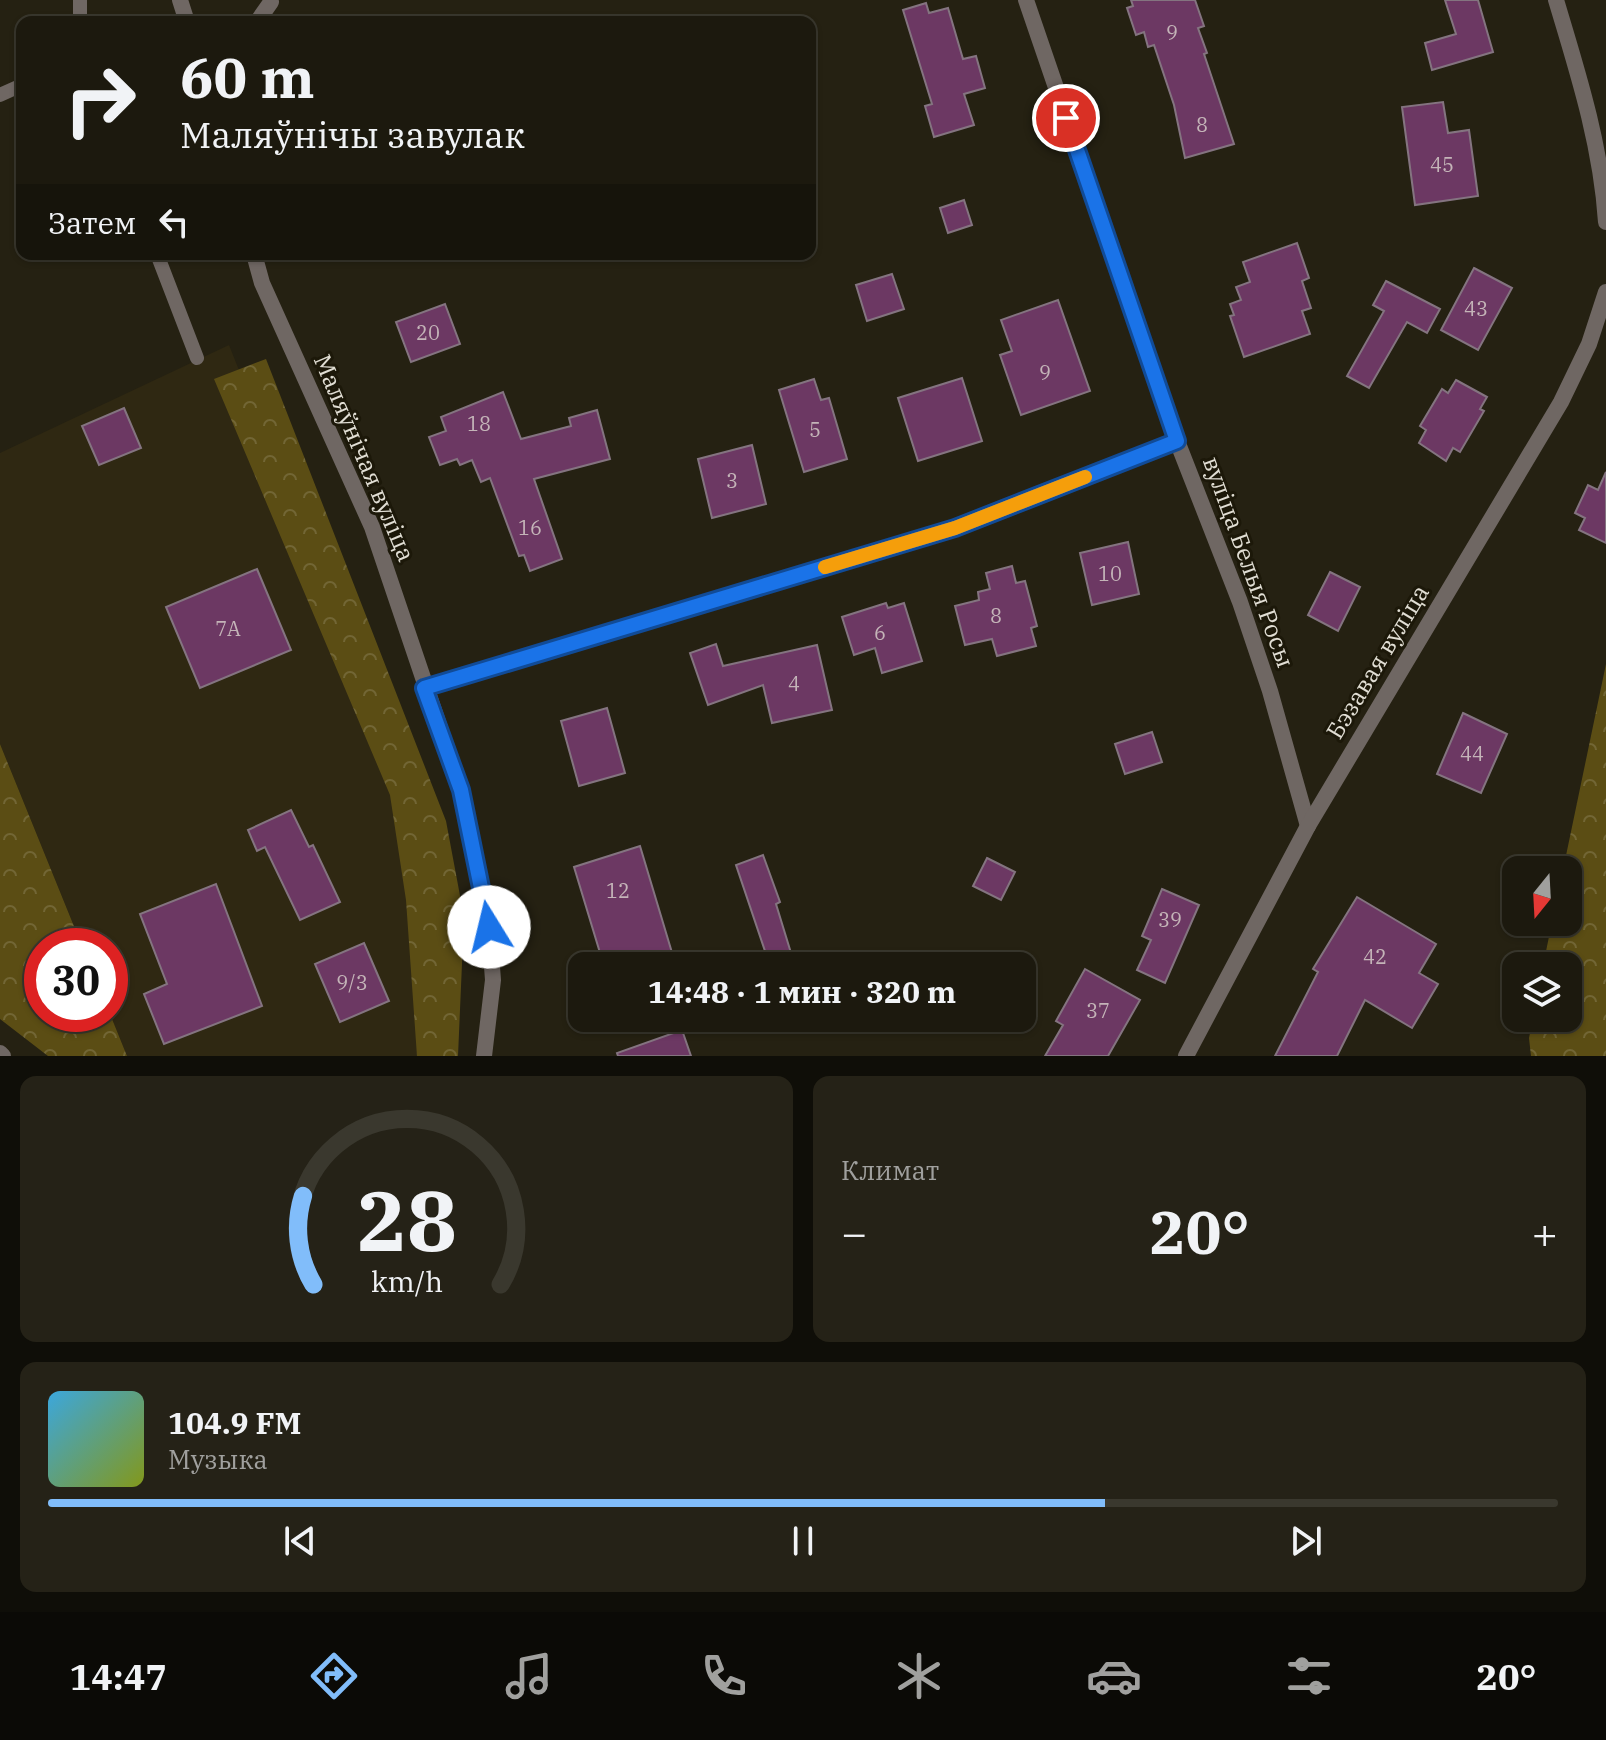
<!DOCTYPE html>
<html lang="ru">
<meta charset="utf-8">
<style>
body{margin:0;font-family:"IBM Plex Serif",serif;background:#252217;color:#f1f3f6;height:100vh;display:flex;flex-direction:column;font-size:30px;white-space:nowrap}
*{box-sizing:border-box;margin:0}
p{font-size:26px;color:#a0a09e}
.icon{flex:none;width:44px;height:44px;fill:none;stroke:currentColor;stroke-width:2;stroke-linecap:round;stroke-linejoin:round}
.map{position:relative;height:1056px;overflow:hidden}
.panel{display:flex;flex-direction:column;gap:20px;padding:20px;background:#0f0e08;flex:1}
.panel>*{flex:none}
.hud{position:absolute;left:16px;top:16px;width:800px;height:244px;border-radius:16px;box-shadow:0 2px 6px #0004,0 0 0 2px #3a382e;background:#1c190e;color:#f1f3f6;overflow:hidden}
.needle{width:52px;rotate:198deg}
.fabs{position:absolute;left:1502px;top:856px;display:grid;gap:16px}
.fabs a{display:grid;place-items:center;width:80px;height:80px;border-radius:16px;background:#1c190e;box-shadow:0 2px 6px #0004,0 0 0 2px #3a382e;font-size:40px}
.speed{position:absolute;left:24px;top:928px;display:flex;gap:16px;font-size:40px;font-weight:700;text-align:center}
.speed>*{display:grid;place-content:center;width:104px;height:104px;border-radius:50%;background:#1c190e;box-shadow:0 2px 6px #0004,0 0 0 2px #3a382e;line-height:1}
.speed .limit{border:12px solid #d22;background:#fff;color:#111}
.pin{position:absolute;display:grid;place-items:center;width:68px;height:68px;color:#fff;margin:-34px;border:4px solid #fff;border-radius:50%;box-shadow:0 2px 8px #0007}
.me{position:absolute;width:88px;margin:-44px;rotate:351deg;stroke-linejoin:round;filter:drop-shadow(0 0 6px #0008)}
.turn{display:flex;align-items:center;gap:28px;height:168px;padding:0 32px;font-size:36px}
.turn .icon{width:104px;height:104px;stroke-width:2.5}
.turn b{display:block;font-size:56px;line-height:68px}
.then{display:flex;align-items:center;height:76px;padding:0 32px;background:#0003;gap:16px;font-size:30px}
.big{font-size:60px;font-weight:800;line-height:1.1}
.panel .tile{flex:1;display:flex;flex-direction:column;justify-content:center;gap:12px;min-width:0;padding:0 28px;border-radius:16px;background:#252217}
.panel .dial{align-items:center;gap:0}
.dial svg{height:208px;overflow:visible;fill:none;stroke:#3a382e;stroke-width:7;stroke-linecap:round;text-anchor:middle}
.dial text{fill:#f1f3f6;stroke:none}
.song{display:flex;align-items:center;gap:24px}
.cover{width:96px;height:96px;border-radius:12px;background:linear-gradient(135deg,hsl(200 70% 55%),hsl(70 70% 35%))}
.played{height:8px;border-radius:4px;background:linear-gradient(90deg,#81bdfa 70%,#3a382e 70%)}
.keys{display:flex;justify-content:space-around;direction:ltr}
.heat{display:flex;justify-content:space-between;align-items:center;font-size:44px;direction:ltr}
.panel .tiles{flex:1;display:grid;gap:20px;grid-template-columns:1fr 1fr}
.tile:last-child{grid-column:span 2}
.trip{position:absolute;left:568px;top:952px;width:468px;height:80px;border-radius:16px;background:#1c190e;box-shadow:0 2px 6px #0004,0 0 0 2px #3a382e;font-weight:800;line-height:80px;text-align:center}
.tab-bar{display:flex;height:128px;justify-content:space-around;align-items:center;background:#0b0a06;color:#a0a09e}
.tab-bar .icon{width:56px;height:56px}
.tab-bar .on{color:#81bdfa}
.tab-bar b{font-size:36px;color:#f1f3f6}
.map>svg:first-child{display:block}
.built{fill:#2f2812}
.forest{fill:url(#forest-crowns)}
.building{fill:#6c3863;stroke:#847480;stroke-width:2}
.lines{fill:none;stroke-linecap:round;stroke-linejoin:round}
.service{stroke:#6f6763;stroke-width:14}
.minor{stroke:#6f6763;stroke-width:16}
.route-casing{stroke:#114b97;stroke-width:20}
.route{stroke:#1a73e8;stroke-width:14}
.slow{stroke:#f59e0b;stroke-width:14}
.labels{text-anchor:middle;stroke-width:6;stroke-linejoin:round;paint-order:stroke}
.number-label{font-size:20px;fill:#c4b4b8}
.street-label{font-size:24px;fill:#e1ded4;stroke:#1c1809}
</style>
<div class="map">
<svg width="1606" height="1056" viewBox="0 0 1606 1056">
<defs>
<pattern id="forest-crowns" width="20" height="18" patternUnits="userSpaceOnUse" patternTransform="scale(2)"><rect width="20" height="18" fill="#5b4d14"/><path d="M2 6a3 3 0 1 1 6 0M12 15a3 3 0 1 1 6 0" fill="none" stroke="#726635"/></pattern>
</defs>
<rect width="100%" height="100%" fill="#252112"/>
<path class="built" d="M 229,345 L 425,838 L 417,1056 L 127,1056 L 110,1014 L 110,946 L 82,946 L 0,744 L 0,453 Z"/>
<g class="forest">
<path d="M 266,359 L 446,821 L 464,917 L 458,1056 L 417,1056 L 406,900 L 390,795 L 214,379 Z"/>
<path d="M 1606,664 L 1606,1056 L 1531,1056 L 1529,1038 L 1533,1018 L 1568,1018 L 1568,966 L 1543,966 L 1552,922 L 1568,922 L 1568,870 L 1563,870 Z"/>
<path d="M 0,744 L 82,946 L 42,946 L 42,1014 L 110,1014 L 127,1056 L 48,1056 L 0,1019 Z"/>
</g>
<g class="building">
<path d="M 1131,0 L 1195,0 L 1204,26 L 1198,28 L 1207,53 L 1204,54 L 1234,144 L 1185,158 L 1174,105 L 1154,45 L 1148,47 L 1144,32 L 1136,35 L 1127,8 L 1133,6 Z"/>
<path d="M 1445,0 L 1478,0 L 1493,52 L 1432,70 L 1425,43 L 1456,34 Z"/>
<path d="M 926,3 L 929,13 L 948,8 L 963,59 L 976,56 L 985,88 L 964,94 L 974,125 L 934,137 L 925,106 L 932,104 L 903,10 Z"/>
<path d="M 1443,102 L 1448,133 L 1469,130 L 1478,196 L 1415,205 L 1402,107 Z"/>
<path d="M 964,200 L 972,225 L 948,233 L 940,208 Z"/>
<path d="M 1297,243 L 1309,278 L 1302,281 L 1311,308 L 1302,311 L 1310,334 L 1244,357 L 1230,316 L 1234,315 L 1230,304 L 1241,300 L 1236,287 L 1250,282 L 1243,262 Z"/>
<path d="M 1474,268 L 1512,288 L 1478,350 L 1441,330 Z"/>
<path d="M 892,274 L 904,309 L 867,321 L 856,285 Z"/>
<path d="M 1386,281 L 1440,309 L 1427,333 L 1407,322 L 1369,388 L 1347,376 L 1384,311 L 1373,305 Z"/>
<path d="M 1058,300 L 1090,391 L 1021,415 L 1000,355 L 1012,351 L 1001,320 Z"/>
<path d="M 445,304 L 460,344 L 411,362 L 396,322 Z"/>
<path d="M 962,378 L 982,441 L 918,461 L 898,398 Z"/>
<path d="M 814,379 L 821,400 L 829,398 L 847,459 L 804,472 L 779,390 Z"/>
<path d="M 1456,380 L 1487,397 L 1480,409 L 1484,411 L 1460,452 L 1453,448 L 1446,461 L 1419,443 L 1426,430 L 1420,426 L 1442,389 L 1448,393 Z"/>
<path d="M 503,392 L 521,439 L 571,426 L 569,418 L 597,410 L 610,459 L 534,479 L 562,559 L 530,571 L 524,555 L 519,556 L 490,478 L 481,482 L 472,460 L 460,465 L 457,459 L 440,465 L 429,437 L 446,431 L 441,417 Z"/>
<path d="M 124,408 L 141,448 L 99,465 L 82,426 Z"/>
<path d="M 752,445 L 766,504 L 712,518 L 698,459 Z"/>
<path d="M 1606,472 L 1606,543 L 1579,530 L 1585,518 L 1575,513 L 1588,485 L 1598,490 Z"/>
<path d="M 1128,542 L 1139,594 L 1092,605 L 1080,553 Z"/>
<path d="M 1012,566 L 1016,583 L 1025,581 L 1037,626 L 1031,628 L 1036,646 L 997,656 L 992,639 L 965,645 L 955,606 L 979,600 L 978,592 L 990,589 L 986,573 Z"/>
<path d="M 257,569 L 291,650 L 200,688 L 166,607 Z"/>
<path d="M 1330,572 L 1360,587 L 1338,631 L 1308,615 Z"/>
<path d="M 886,603 L 888,608 L 904,603 L 922,661 L 882,673 L 875,648 L 854,655 L 842,617 Z"/>
<path d="M 716,644 L 723,666 L 817,645 L 832,710 L 772,723 L 763,685 L 708,705 L 690,653 Z"/>
<path d="M 607,708 L 625,773 L 579,786 L 561,721 Z"/>
<path d="M 1463,713 L 1507,734 L 1481,793 L 1437,774 Z"/>
<path d="M 1152,732 L 1162,762 L 1125,774 L 1115,744 Z"/>
<path d="M 291,810 L 309,847 L 313,845 L 340,902 L 300,920 L 265,847 L 257,851 L 248,830 Z"/>
<path d="M 640,846 L 676,966 L 604,966 L 574,867 Z"/>
<path d="M 763,855 L 780,902 L 776,904 L 795,966 L 770,966 L 736,865 Z"/>
<path d="M 987,858 L 1015,872 L 1001,900 L 973,886 Z"/>
<path d="M 216,884 L 262,1006 L 164,1044 L 144,994 L 167,984 L 140,914 Z"/>
<path d="M 1162,889 L 1199,905 L 1165,983 L 1137,970 L 1151,940 L 1142,936 Z"/>
<path d="M 1357,897 L 1436,944 L 1419,973 L 1438,984 L 1412,1028 L 1365,1000 L 1337,1056 L 1275,1056 L 1318,972 L 1313,969 Z"/>
<path d="M 364,943 L 389,1001 L 340,1022 L 315,964 Z"/>
<path d="M 1085,969 L 1140,1000 L 1108,1056 L 1045,1056 L 1063,1025 L 1056,1021 Z"/>
<path d="M 682,1030 L 691,1056 L 618,1056 L 617,1053 Z"/>
</g>
<g class="lines">
<g class="service">
<path d="M 80,0 L 80,22"/>
<path d="M 0,95 L 22,85"/>
<path d="M 157,254 L 197,358"/>
</g>
<g class="minor">
<path d="M 180,0 L 187,22"/>
<path d="M 1026,0 L 1177,441 L 1240,602 L 1270,691 L 1308,826"/>
<path d="M 1556,0 C 1578,73 1601,145 1606,222"/>
<path d="M 257,22 L 271,2"/>
<path d="M 254,254 L 262,283 L 372,527 L 461,790 L 489,927 L 493,980 L 484,1056"/>
<path d="M 424,688 L 955,528 L 1177,441"/>
<path d="M 0,1053 L 3,1056"/>
<path d="M 1186,1056 L 1308,826 L 1561,402 L 1589,344 L 1606,292"/>
</g>
</g>
<g class="lines">
<defs>
<path id="route" d="M 489,927 L 461,790 L 424,688 L 955,528 L 1177,441 L 1066,118"/>
</defs>
<use href="#route" class="route-casing"/>
<use href="#route" class="route"/>
<path class="slow" d="M 825,567 L 955,528 L 1085,477"/>
</g>
<g class="labels">
<g class="number-label">
<text x="1172" y="40">9</text>
<text x="1202" y="132">8</text>
<text x="1442" y="172">45</text>
<text x="1476" y="316">43</text>
<text x="428" y="340">20</text>
<text x="1045" y="380">9</text>
<text x="479" y="431">18</text>
<text x="815" y="437">5</text>
<text x="732" y="488">3</text>
<text x="530" y="535">16</text>
<text x="1110" y="581">10</text>
<text x="996" y="623">8</text>
<text x="228" y="636">7А</text>
<text x="880" y="640">6</text>
<text x="794" y="691">4</text>
<text x="1472" y="761">44</text>
<text x="618" y="898">12</text>
<text x="1170" y="927">39</text>
<text x="1375" y="964">42</text>
<text x="352" y="990">9/3</text>
<text x="1098" y="1018">37</text>
</g>
<g class="street-label">
<text transform="translate(364 458) rotate(67)" y="8">Маляўнічая вуліца</text>
<text transform="translate(1248 562) rotate(70)" y="8">вуліца Белыя Росы</text>
<text transform="translate(1378 662) rotate(-59)" y="8">Бэзавая вуліца</text>
</g>
</g>
</svg>
<div class="fabs">
<a><svg class="needle" viewBox="-14 -14 28 28"><path d="M0-13l5 13h-10z" fill="#e53935"/><path d="M0 13l5-13h-10z" fill="#a0a09e"/></svg></a>
<a><svg class="icon" aria-label="layers" viewBox="0 0 24 24"><path d="M12 4l9 5-9 5-9-5zM3 14l9 5 9-5"/></svg></a>
</div>
<div class="speed"><div class="limit">30</div></div>
<div class="pin" style="left:1066px;top:118px;background:#d93025"><svg class="icon" aria-label="arrive" viewBox="0 0 24 24"><path d="M6 21V4h12l-3 4 3 4H6"/></svg></div>
<svg class="me" style="left:489px;top:927px" viewBox="-20 -20 40 40"><circle r="19" fill="#fff"/><path d="M0-13L10 11 0 6-10 11z" fill="#1a73e8"/></svg>
<div class="trip">14:48 · 1 мин · 320 m</div>
<div class="hud">
<div class="turn"><svg class="icon" aria-label="right" viewBox="0 0 24 24"><path d="M7 20v-9h11M14 6l5 5-5 5"/></svg><div><b>60 m</b>Маляўнічы завулак</div></div>
<div class="then">Затем<svg class="icon" aria-label="left" viewBox="0 0 24 24"><path d="M17 20v-9H6M10 6l-5 5 5 5"/></svg></div>
</div>
</div>
<section class="panel">
<div class="tiles">
<div class="tile dial"><svg viewBox="0 0 100 80">
<path d="M14 69A42 42 0 1 1 86 69"/>
<path d="M14 69A42 42 0 0 1 10 35" stroke="#81bdfa"/>
<text x="50" y="56" font-size="32" font-weight="700">28</text>
<text x="50" y="72" font-size="11">km/h</text>
</svg></div>
<div class="tile"><p>Климат</p>
<div class="heat"><a>−</a><b class="big">20°</b><a>+</a></div>
</div>
<div class="tile">
<div class="song"><i class="cover"></i><div><b>104.9 FM</b><p>Музыка</p></div></div>
<div class="played"></div>
<div class="keys"><svg class="icon" aria-label="previous" viewBox="0 0 24 24"><path d="M18 5L8 12l10 7zM5 5v14"/></svg><svg class="icon" aria-label="pause" viewBox="0 0 24 24"><path d="M8 5v14M16 5v14"/></svg><svg class="icon" aria-label="next" viewBox="0 0 24 24"><path d="M6 5l10 7-10 7zM19 5v14"/></svg></div>
</div>
</div>
</section>
<nav class="tab-bar">
<b>14:47</b>
<svg class="icon on" aria-label="directions" viewBox="0 0 24 24"><path d="M12 3l9 9-9 9-9-9zM9 14v-3h6M13 9l2 2-2 2"/></svg>
<svg class="icon" aria-label="music" viewBox="0 0 24 24"><path d="M9 18V5l10-2v13"/><circle cx="6" cy="18" r="3"/><circle cx="16" cy="16" r="3"/></svg>
<svg class="icon" aria-label="phone" viewBox="0 0 24 24"><path d="M5 4h4l2 5-3 2q2 4 5 5l2-3 5 2v4C11 20 4 13 5 4z"/></svg>
<svg class="icon" aria-label="climate" viewBox="0 0 24 24"><path d="M12 3v18M4 7l16 10M4 17L20 7"/></svg>
<svg class="icon" aria-label="car" viewBox="0 0 24 24"><path d="M5 17H2v-5l4-1 3-4h7l3 4 3 1v5h-3M9 17h6M6 11h13"/><circle cx="7" cy="17" r="2"/><circle cx="17" cy="17" r="2"/></svg>
<svg class="icon" aria-label="filters" viewBox="0 0 24 24"><path d="M4 7h16M4 17h16"/><circle cx="9" cy="7" r="2"/><circle cx="15" cy="17" r="2"/></svg>
<b>20°</b>
</nav>
